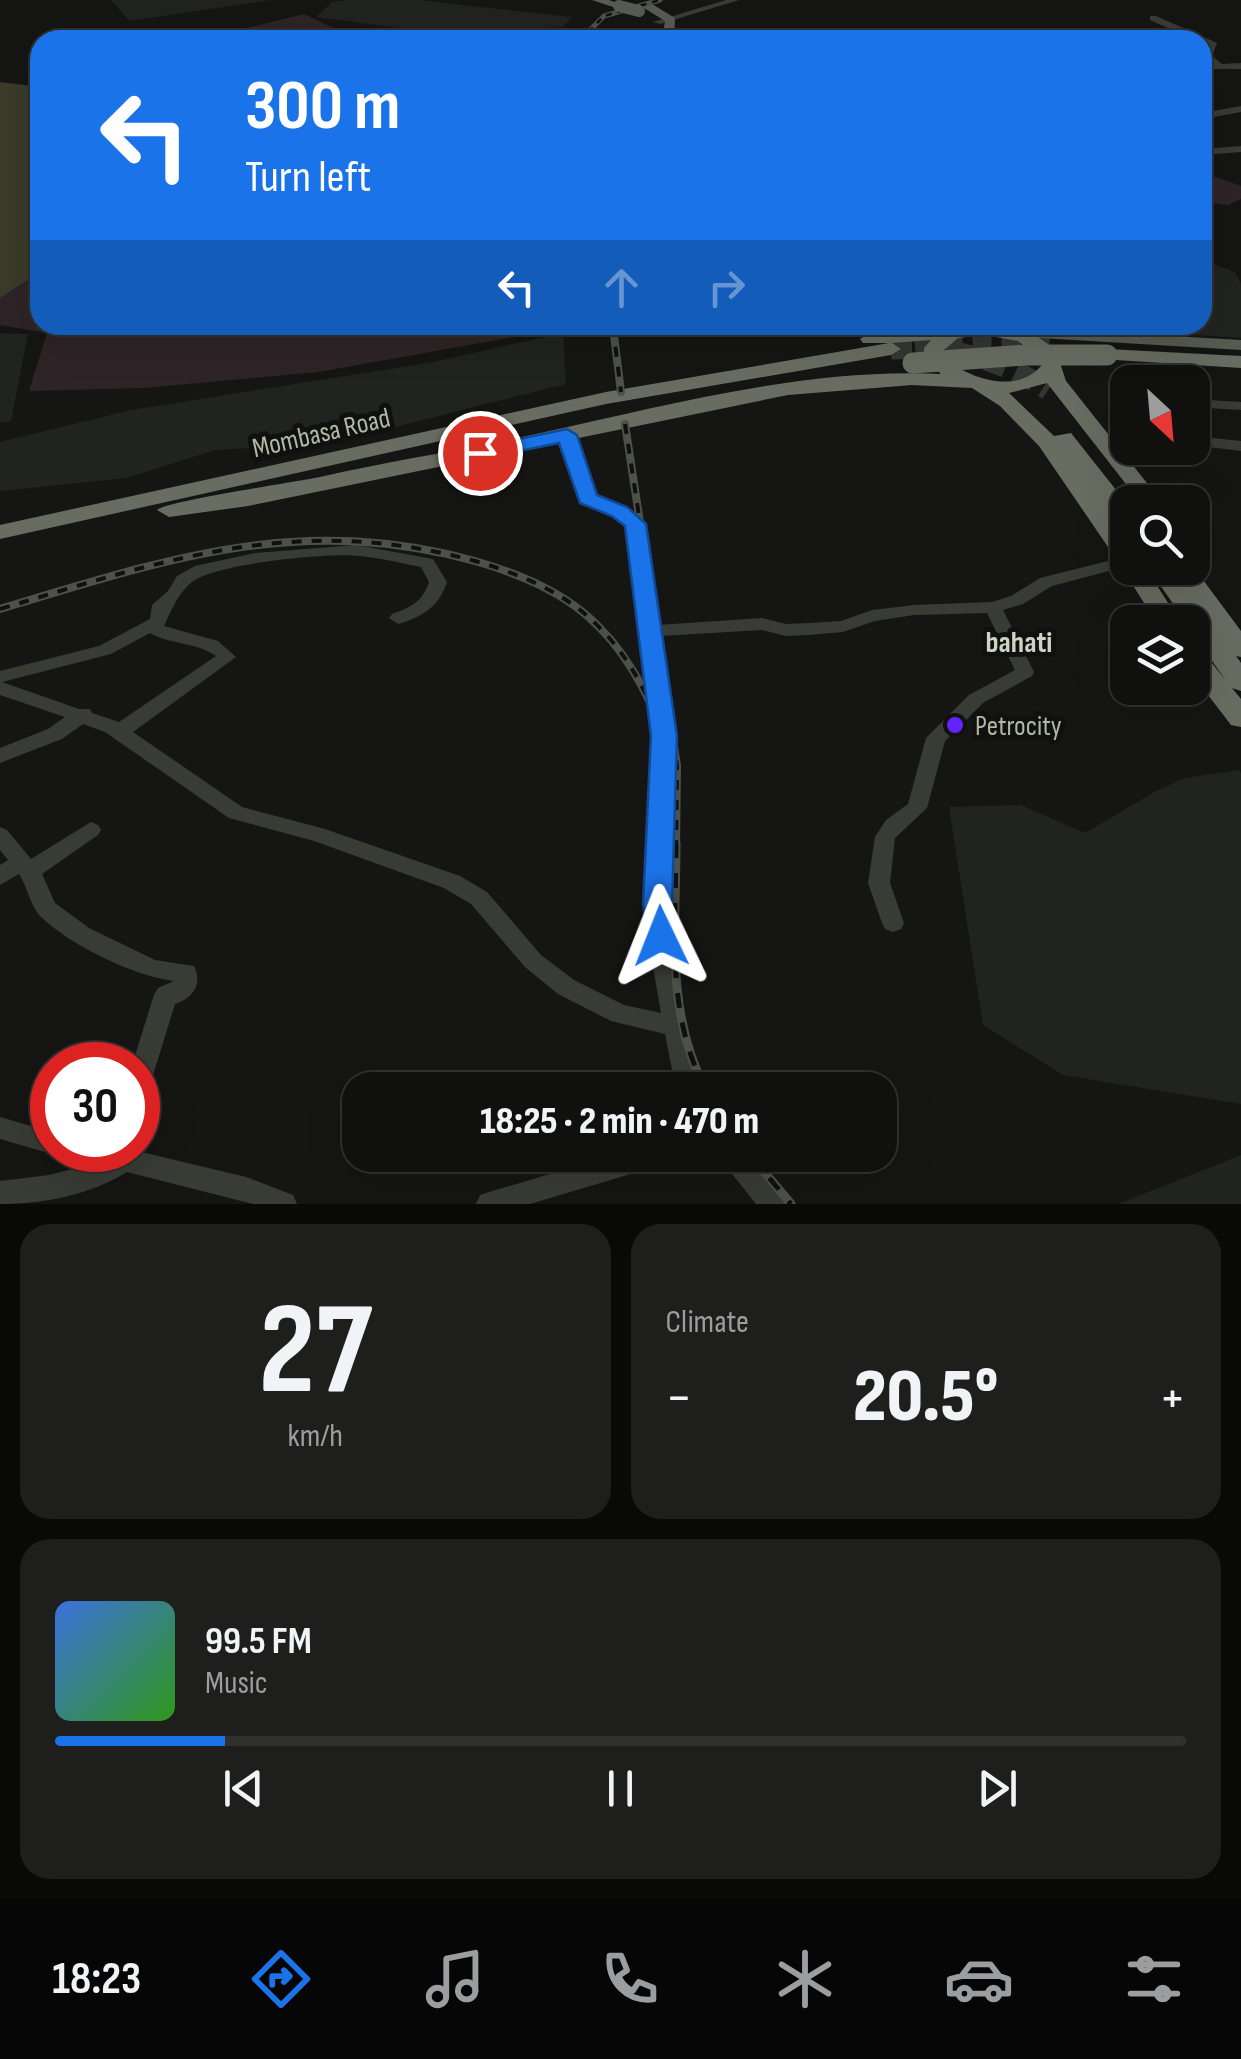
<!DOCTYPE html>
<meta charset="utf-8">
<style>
body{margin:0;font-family:"Sofia Sans Condensed",sans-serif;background:#1e1e1d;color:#f1f3f6;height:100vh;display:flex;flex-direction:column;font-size:38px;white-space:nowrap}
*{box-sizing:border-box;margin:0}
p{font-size:32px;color:#9c9d9e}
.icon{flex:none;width:55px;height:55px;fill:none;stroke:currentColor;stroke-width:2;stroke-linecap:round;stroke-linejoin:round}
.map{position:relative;height:1204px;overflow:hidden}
.details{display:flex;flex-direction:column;gap:20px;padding:20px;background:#090908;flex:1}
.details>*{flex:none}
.hud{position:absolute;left:30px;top:30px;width:1182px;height:305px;border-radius:30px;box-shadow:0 10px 40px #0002,0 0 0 2px #30302f;background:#1a73e8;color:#fff;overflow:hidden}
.needle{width:65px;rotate:154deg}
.fabs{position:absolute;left:1110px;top:365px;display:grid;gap:20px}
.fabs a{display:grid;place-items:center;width:100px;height:100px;border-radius:20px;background:#10100f;box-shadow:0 10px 40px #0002,0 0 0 2px #30302f;font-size:50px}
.speed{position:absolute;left:30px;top:1042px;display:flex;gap:20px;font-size:50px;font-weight:700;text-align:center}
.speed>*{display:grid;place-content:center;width:130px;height:130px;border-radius:50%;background:#10100f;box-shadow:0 10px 40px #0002,0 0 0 2px #30302f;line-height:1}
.speed .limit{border:15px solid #d22;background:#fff;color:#111}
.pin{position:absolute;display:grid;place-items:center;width:85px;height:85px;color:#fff;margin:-42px;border:5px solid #fff;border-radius:50%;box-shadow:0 2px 10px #0007}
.me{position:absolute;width:110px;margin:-55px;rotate:358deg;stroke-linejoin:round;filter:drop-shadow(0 0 8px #0008)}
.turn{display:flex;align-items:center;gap:35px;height:210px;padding:0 50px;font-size:45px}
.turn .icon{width:130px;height:130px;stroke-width:2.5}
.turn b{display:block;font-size:70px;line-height:85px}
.lanes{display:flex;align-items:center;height:95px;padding:0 50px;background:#0003;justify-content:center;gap:50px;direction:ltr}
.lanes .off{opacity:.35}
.big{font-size:75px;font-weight:800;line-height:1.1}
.details .widget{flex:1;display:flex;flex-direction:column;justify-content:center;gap:15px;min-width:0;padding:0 35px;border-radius:30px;background:#1e1e1d}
.details .dial{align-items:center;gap:0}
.dial b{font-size:130px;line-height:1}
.song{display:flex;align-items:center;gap:30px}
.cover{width:120px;height:120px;border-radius:15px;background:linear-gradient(135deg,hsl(220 70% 55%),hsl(110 70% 35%))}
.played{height:10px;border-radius:5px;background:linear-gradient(90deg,#1a73e8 15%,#30302f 15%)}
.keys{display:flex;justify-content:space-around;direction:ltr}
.heat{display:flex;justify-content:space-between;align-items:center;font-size:55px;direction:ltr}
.details .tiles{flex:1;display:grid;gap:20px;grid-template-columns:1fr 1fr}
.widget:last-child{grid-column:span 2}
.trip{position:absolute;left:342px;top:1072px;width:555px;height:100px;border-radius:30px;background:#10100f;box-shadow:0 10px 40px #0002,0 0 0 2px #30302f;font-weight:800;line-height:100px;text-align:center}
.tab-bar{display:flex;height:160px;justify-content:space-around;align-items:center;background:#060606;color:#9c9d9e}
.tab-bar .icon{width:70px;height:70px}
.tab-bar .current{color:#1a73e8}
.tab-bar b{font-size:45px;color:#f1f3f6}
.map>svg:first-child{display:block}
.built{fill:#212320}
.green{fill:#2e2427}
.water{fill:#3a3b29}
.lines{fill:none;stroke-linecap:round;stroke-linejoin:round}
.major-tunnel{stroke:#343631;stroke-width:19;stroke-dasharray:19 10;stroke-linecap:butt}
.highway-tunnel{stroke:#343631;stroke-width:21;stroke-dasharray:21 11;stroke-linecap:butt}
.minor{fill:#383c35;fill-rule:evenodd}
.major{fill:#575b51;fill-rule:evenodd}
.highway{fill:#696d61;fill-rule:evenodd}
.rail-far2-casing{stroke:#4d5148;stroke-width:5}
.rail-far1-casing{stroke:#4d5148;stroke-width:8}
.rail-casing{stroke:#4d5148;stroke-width:9}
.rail-far2{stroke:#10110f;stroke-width:2.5;stroke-dasharray:6;stroke-linecap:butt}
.rail-far1{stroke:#10110f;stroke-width:4;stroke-dasharray:10;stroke-linecap:butt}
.rail{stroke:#10110f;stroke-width:5;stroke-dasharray:15;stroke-linecap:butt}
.major-bridge{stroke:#575b51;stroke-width:12}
.highway-bridge{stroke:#696d61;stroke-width:21}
.route{fill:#1a73e8;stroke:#114b97;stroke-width:2.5}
.poi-dot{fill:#6223ff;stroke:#10110f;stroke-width:4}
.labels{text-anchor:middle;stroke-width:10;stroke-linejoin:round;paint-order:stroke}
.street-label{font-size:28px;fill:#b2b8a5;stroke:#10110f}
.poi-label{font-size:28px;fill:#b2b8a5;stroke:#10110f;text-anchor:start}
.neighbourhood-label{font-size:30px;font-weight:bold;fill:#cfd3c6;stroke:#10110f}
</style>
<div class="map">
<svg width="1241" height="1204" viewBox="0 0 1241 1204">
<rect width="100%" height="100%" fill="#151614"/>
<g class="built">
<path d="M 111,0 L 271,0 L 129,21 Z"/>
<path d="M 350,0 L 418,0 L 572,17 L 563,27 L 438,33 L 316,17 L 332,2 Z"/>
<path d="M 1203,260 L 1235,272 L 1241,284 L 1241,338 L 1048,325 L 1202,325 Z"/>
<path d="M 0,333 L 28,334 L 11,421 L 0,423 Z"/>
<path d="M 563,333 L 566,384 L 328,444 L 215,450 L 127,478 L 0,491 L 0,442 L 131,410 L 433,362 Z"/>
<path d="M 1238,770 L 1241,773 L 1241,1104 L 1063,1075 L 983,1025 L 949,807 L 1021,805 L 1085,833 L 1156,791 L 1185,778 Z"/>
<path d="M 1241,1155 L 1241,1204 L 1118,1204 Z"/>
</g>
<g class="green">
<path d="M 304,14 L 358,40 L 170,40 L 227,33 Z"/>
<path d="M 1203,177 L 1216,177 L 1241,186 L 1241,199 L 1228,205 L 1203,202 Z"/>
<path d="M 40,272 L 40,325 L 581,325 L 318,372 L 144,388 L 29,391 L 47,333 L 0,325 L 0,298 Z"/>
</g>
<path class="water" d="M 0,82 L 40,87 L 40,272 L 0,298 Z"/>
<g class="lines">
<path class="major-tunnel" d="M 915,347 L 981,339 L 1057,341"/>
<path class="highway-tunnel" d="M 891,349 C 950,346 999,358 1048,390"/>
<g class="minor">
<path d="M 726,0 L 739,0 L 660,24 L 653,22 Z"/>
<path d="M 1150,16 L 1156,16 L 1217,43 L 1212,56 L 1222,64 L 1241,63 L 1241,69 L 1204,69 L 1204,65 L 1210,64 L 1202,57 L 1209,46 L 1202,43 L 1202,40 L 1195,40 L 1150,20 Z"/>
<path d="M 1241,106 L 1241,112 L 1202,119 L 1202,113 Z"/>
<path d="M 1241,146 L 1241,152 L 1202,155 L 1202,149 Z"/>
<path d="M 1192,399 L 1241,402 L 1241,410 L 1192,407 Z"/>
<path d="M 567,430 L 575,435 L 591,491 L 632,512 L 645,529 L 658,625 L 762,618 L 786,624 L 809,623 L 841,621 L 872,610 L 914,605 L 992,602 L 1011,596 L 1040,578 L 1128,556 L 1128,566 L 1052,586 L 1023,604 L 1003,610 L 1034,672 L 1032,676 L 983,703 L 945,741 L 927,808 L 895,838 L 890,883 L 904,923 L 901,929 L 893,932 L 885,929 L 882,923 L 868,883 L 875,837 L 886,820 L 908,804 L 926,738 L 969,695 L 1015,670 L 987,613 L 914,615 L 875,621 L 843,632 L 809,635 L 786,636 L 762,630 L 660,636 L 674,736 L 669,905 L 675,967 L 700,1090 L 676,1090 L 665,1034 L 611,1021 L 558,994 L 525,967 L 471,904 L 444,888 L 314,841 L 229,818 L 105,732 L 83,724 L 62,739 L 0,763 L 0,748 L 48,729 L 65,717 L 0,695 L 0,671 L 99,646 L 150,619 L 152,605 L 168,591 L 177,576 L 195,566 L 255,553 L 356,545 L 433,559 L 447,582 C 439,607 422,617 398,624 L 389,618 L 392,614 C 410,608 423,601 429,582 L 421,567 C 401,563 380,558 360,556 C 329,552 214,564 192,582 C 178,593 171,611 164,626 L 218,641 L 236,657 L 133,732 L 242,807 L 325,829 L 460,876 L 487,892 L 541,955 L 574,980 L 624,1005 L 661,1013 L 653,967 L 647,905 L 654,736 L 629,529 L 620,518 L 576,494 L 559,435 ZM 150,633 C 171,645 197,642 216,656 L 119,722 L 92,713 L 90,709 L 79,709 L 2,682 L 111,654 Z"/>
<path d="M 1193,436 L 1241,441 L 1241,451 L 1192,445 Z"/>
<path d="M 91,822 L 98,825 L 101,830 L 98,835 L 42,874 L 55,903 L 89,928 L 155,960 L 194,966 C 203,984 193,998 175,1004 L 150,1085 L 147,1093 L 138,1096 L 138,1065 L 132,1065 L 154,995 L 158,988 L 174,981 C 133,976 70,945 40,916 C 31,907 27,886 19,874 L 0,885 L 0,865 L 8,860 L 0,850 L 0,827 L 7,830 L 31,859 Z"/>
<path d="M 0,1117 L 52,1132 L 52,1150 L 61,1151 L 52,1154 L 0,1139 Z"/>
<path d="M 71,1150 L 133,1150 L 246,1177 L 293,1195 L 297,1204 L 253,1204 L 127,1172 C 90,1195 43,1204 0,1204 L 0,1181 L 49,1175 L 93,1164 L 75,1158 Z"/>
<path d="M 614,1155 L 667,1155 L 663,1163 L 654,1167 L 530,1204 L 476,1204 L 480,1195 L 489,1192 Z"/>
<path d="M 717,1155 L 746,1155 L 782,1195 L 786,1204 L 756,1204 Z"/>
</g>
<g class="major">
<path d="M 592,0 L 609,0 L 625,6 L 619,9 Z"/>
<path d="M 644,4 L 652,4 L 675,18 L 674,40 L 662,40 L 665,21 L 644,8 Z"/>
<path d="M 980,325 L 1241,340 L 1241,350 L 1023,337 L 983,329 Z"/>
</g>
<g class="highway">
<path d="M 970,325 C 1009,325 1041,328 1064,362 L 1061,366 L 1066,381 L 1162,502 L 1140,502 L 1047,383 L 1009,393 L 1054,436 L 1071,433 L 1128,505 L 1128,528 L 1120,526 L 1110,513 L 1128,540 L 1128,568 L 1146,568 L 1180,622 L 1156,622 L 1122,568 L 1124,564 L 1119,563 L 1039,446 L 1000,406 L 972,388 L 912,385 L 788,395 L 248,506 L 169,517 L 157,510 C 166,501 296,482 320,477 C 391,461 464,450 536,434 C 669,405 804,368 941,374 L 924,358 L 924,348 L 931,340 L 892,343 L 901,349 L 891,355 L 606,404 L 0,539 L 0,525 L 606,392 L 889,343 L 863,343 L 860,339 L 870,333 ZM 985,335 L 1018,341 L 1044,362 C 1021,396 969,380 944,357 L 944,350 L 958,338 Z"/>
<path d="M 1107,349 L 1241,356 L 1241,368 L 1100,359 L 1097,355 Z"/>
<path d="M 1192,565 L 1241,631 L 1241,657 L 1236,656 L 1241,663 L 1241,691 L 1232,688 L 1241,699 L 1241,727 L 1231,725 L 1192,674 L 1192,647 L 1201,649 L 1226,681 L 1192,632 L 1192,622 L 1186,622 L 1148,568 Z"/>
</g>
<defs>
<g id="rail-far2">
<path d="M 580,40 L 604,16 L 660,0"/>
<path d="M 613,325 L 614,330"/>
</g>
<g id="rail-far1">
<path d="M 613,327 L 621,392"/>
<path d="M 625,424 L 677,766 L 676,846"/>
<path d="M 0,609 C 168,559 298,513 475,561 C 520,574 567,593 600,628 C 638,666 657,717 677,766"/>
</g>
<g id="rail">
<path d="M 676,843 C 676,927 665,1014 706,1090"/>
<path d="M 750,1155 L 791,1204"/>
</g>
</defs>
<use href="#rail-far2" class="rail-far2-casing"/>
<use href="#rail-far1" class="rail-far1-casing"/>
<use href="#rail" class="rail-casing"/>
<use href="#rail-far2" class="rail-far2"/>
<use href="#rail-far1" class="rail-far1"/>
<use href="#rail" class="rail"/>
<path class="major-bridge" d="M 619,6 L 639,11"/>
<path class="highway-bridge" d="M 913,363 L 1025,355 L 1107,355"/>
</g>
<path class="route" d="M 567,429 L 577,435 L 597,495 L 627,507 L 646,524 L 677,736 L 672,905 L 675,936 L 671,944 L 661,948 L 650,944 L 643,905 L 651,736 L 625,526 L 612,516 L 580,503 L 559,443 L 480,459 L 471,453 L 480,447 Z"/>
<circle class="poi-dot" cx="955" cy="725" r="10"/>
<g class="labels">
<g class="street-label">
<text transform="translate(321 432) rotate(-13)" y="10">Mombasa Road</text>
</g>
<g class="poi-label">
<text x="975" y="735">Petrocity</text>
</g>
<g class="neighbourhood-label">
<text x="1019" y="652">bahati</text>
</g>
</g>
</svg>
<div class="fabs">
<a><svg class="needle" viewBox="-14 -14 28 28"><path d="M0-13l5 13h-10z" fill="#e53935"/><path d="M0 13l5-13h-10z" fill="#9c9d9e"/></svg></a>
<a><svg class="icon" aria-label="search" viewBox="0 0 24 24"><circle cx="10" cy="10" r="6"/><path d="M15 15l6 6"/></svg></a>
<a><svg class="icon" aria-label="layers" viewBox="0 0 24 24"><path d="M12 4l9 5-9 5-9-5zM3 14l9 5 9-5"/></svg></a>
</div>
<div class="speed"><div class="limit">30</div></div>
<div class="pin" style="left:480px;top:453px;background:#d93025"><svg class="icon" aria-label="arrive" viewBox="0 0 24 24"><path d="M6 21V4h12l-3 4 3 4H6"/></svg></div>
<svg class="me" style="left:661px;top:936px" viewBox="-20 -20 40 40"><path d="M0-17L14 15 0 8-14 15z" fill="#1a73e8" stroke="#fff" stroke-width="4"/></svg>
<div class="trip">18:25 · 2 min · 470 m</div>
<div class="hud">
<div class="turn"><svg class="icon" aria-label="left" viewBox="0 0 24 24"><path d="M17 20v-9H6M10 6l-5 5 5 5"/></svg><div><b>300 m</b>Turn left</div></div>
<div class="lanes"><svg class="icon" aria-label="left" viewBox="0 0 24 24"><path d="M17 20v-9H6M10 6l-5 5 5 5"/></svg><svg class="icon off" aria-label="ahead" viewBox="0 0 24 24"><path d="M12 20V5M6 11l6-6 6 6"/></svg><svg class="icon off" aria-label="right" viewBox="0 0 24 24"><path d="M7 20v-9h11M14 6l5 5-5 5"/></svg></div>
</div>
</div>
<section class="details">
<div class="tiles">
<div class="widget dial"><b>27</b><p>km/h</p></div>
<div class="widget"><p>Climate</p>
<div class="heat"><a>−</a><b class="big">20.5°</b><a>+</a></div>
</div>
<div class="widget">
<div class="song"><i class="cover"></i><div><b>99.5 FM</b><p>Music</p></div></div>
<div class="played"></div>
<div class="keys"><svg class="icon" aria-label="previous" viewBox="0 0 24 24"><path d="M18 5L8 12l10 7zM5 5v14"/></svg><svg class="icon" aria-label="pause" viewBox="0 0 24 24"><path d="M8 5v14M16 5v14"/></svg><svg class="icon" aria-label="next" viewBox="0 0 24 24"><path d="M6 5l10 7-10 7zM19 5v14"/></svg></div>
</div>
</div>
</section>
<nav class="tab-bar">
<b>18:23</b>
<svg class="icon current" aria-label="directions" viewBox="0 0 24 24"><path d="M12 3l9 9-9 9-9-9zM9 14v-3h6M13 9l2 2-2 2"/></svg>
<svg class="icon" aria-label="music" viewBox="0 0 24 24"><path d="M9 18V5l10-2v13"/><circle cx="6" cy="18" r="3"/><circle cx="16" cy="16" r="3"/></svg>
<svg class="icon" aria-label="phone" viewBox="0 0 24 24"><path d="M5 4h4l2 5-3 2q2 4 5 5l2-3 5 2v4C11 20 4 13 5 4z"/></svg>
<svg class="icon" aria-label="climate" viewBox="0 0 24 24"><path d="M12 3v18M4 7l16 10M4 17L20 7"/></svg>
<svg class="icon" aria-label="car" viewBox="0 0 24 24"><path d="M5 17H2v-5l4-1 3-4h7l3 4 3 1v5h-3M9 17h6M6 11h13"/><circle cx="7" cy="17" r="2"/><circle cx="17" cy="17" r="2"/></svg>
<svg class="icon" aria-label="filters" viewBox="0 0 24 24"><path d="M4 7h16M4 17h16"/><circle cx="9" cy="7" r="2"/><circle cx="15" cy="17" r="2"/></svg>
</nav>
